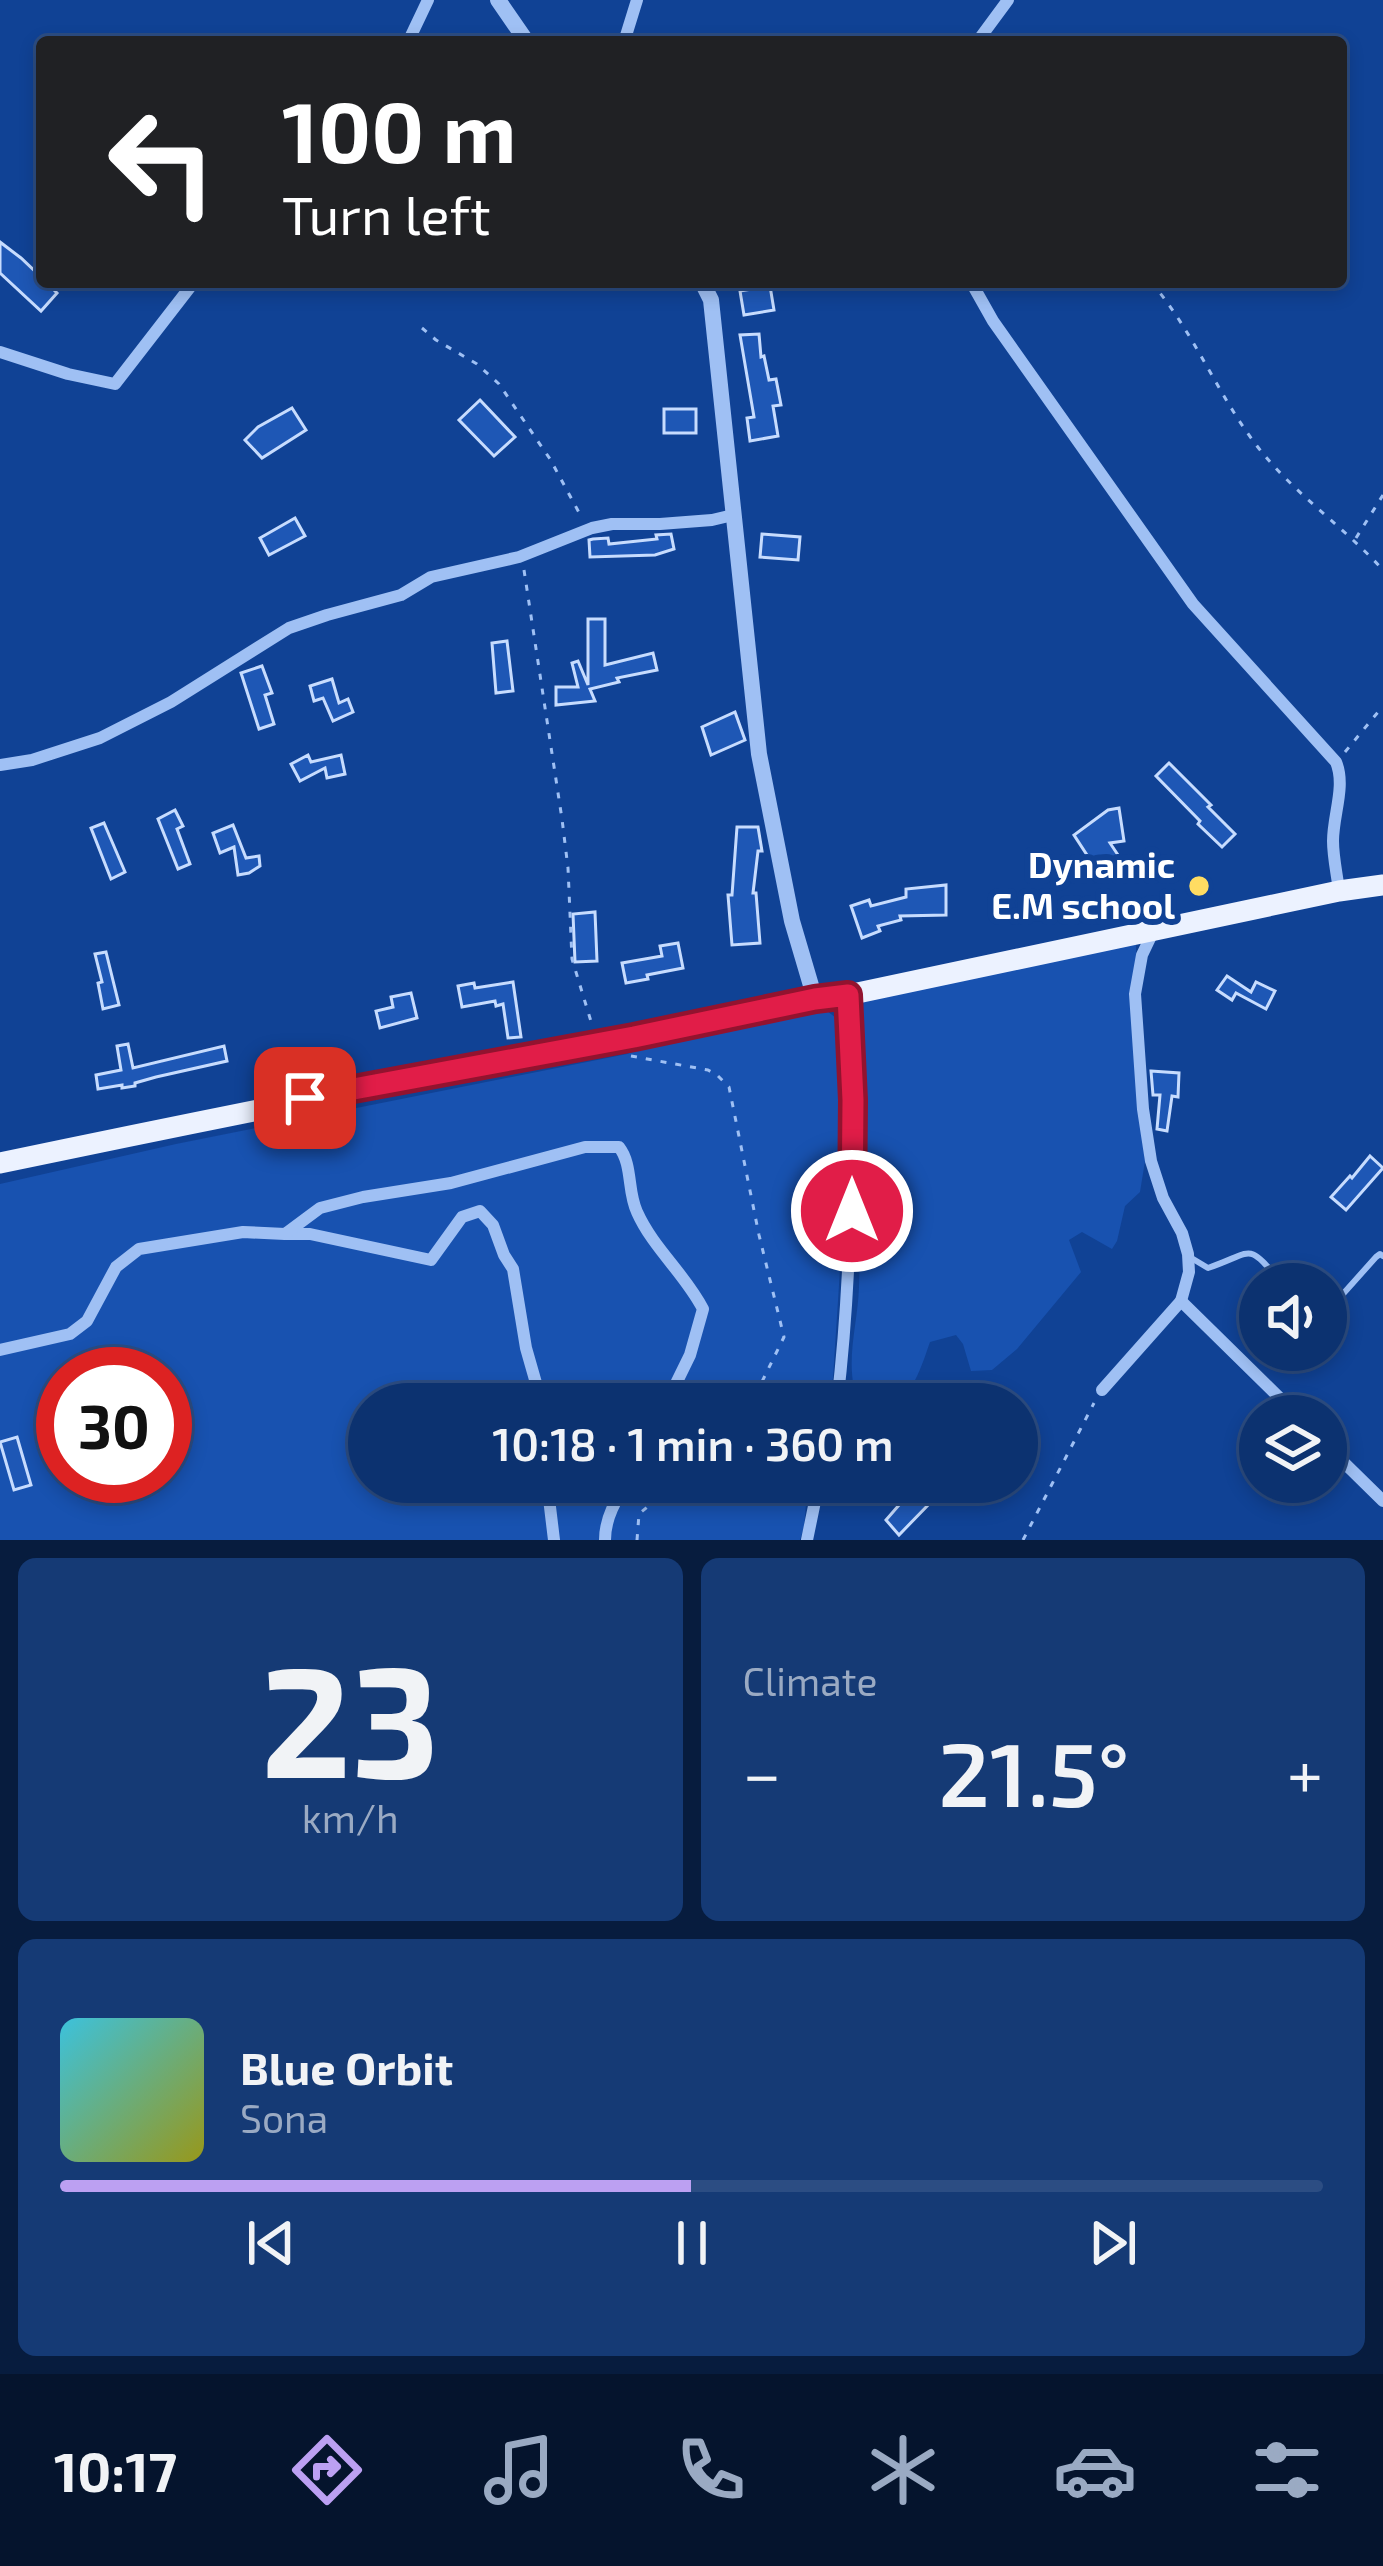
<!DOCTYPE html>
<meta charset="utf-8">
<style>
body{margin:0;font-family:"Exo 2",sans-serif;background:#153a75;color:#f1f3f6;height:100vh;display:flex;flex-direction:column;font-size:45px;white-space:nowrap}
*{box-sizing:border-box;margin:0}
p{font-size:39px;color:#9aaac3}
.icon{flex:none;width:66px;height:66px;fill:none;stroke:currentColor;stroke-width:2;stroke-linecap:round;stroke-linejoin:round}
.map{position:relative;height:1540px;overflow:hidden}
.panel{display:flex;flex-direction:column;gap:18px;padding:18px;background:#071c3e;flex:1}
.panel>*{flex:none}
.banner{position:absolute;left:36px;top:36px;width:1311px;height:252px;border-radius:12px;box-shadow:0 6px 18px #0003,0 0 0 3px #2c4d83;background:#202124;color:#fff;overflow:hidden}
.fabs{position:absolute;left:1239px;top:1263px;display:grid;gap:24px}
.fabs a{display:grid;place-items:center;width:108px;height:108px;border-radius:50%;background:#0c3270;box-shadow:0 6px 18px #0003,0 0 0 3px #2c4d83;font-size:60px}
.speed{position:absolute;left:36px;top:1347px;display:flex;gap:24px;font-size:60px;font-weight:700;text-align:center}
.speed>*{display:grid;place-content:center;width:156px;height:156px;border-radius:50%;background:#0c3270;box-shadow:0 6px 18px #0003,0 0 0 3px #2c4d83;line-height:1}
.speed .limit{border:18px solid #d22;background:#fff;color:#111}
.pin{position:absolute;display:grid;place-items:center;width:102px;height:102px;color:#fff;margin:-51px;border-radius:24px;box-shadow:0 6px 18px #0006}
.me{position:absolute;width:132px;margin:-66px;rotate:0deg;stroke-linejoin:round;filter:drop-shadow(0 0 9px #0008)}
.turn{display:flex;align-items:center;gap:42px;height:252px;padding:0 48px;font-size:54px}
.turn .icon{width:156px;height:156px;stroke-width:2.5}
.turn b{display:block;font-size:84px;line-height:102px}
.big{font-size:90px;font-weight:600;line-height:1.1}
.panel .tile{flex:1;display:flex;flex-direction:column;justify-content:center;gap:18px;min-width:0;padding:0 42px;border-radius:18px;background:#153a75}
.panel .dial{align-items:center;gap:0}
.dial b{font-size:156px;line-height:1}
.song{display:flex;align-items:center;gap:36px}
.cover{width:144px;height:144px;border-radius:18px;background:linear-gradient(135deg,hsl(190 70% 55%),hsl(60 70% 35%))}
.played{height:12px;border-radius:6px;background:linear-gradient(90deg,#bca0f2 50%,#2c4d83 50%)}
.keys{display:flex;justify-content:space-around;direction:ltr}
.heat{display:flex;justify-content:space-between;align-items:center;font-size:66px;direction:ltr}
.panel .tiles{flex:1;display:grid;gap:18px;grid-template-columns:1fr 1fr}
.tile:last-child{grid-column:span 2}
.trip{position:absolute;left:348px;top:1383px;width:690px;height:120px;border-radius:60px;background:#0c3270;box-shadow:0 6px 18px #0003,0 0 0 3px #2c4d83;font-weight:600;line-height:120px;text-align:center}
.tabs{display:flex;height:192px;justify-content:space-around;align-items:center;background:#05142d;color:#9aaac3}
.tabs .icon{width:84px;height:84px}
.tabs .on{color:#bca0f2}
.tabs b{font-size:54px;color:#f1f3f6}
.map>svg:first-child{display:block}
.green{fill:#1852b0;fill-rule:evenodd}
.building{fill:#1e57b5;stroke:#c7dcfe;stroke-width:3}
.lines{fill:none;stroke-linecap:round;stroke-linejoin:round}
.path{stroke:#9fc0f4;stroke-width:3;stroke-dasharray:6 9;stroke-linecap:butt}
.service{stroke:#9fc0f4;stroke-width:6}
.minor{stroke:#9fc0f4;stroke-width:12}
.tertiary{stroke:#9fc0f4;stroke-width:16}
.primary{stroke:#ecf2ff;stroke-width:21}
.route-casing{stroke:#92132f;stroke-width:30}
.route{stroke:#e11d48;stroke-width:21}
.poi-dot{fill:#ffdc62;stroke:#104295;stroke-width:4.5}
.labels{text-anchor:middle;stroke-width:12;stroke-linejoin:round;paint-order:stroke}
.poi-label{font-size:36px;font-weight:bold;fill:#fff;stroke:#104295;text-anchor:end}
</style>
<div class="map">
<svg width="1383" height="1540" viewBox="0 0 1383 1540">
<rect width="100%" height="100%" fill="#104295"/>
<g class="green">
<path d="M 1136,943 L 1138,1107 L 1145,1161 L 1140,1192 L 1125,1206 L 1117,1241 L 1112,1249 L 1082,1232 L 1069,1240 L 1081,1272 L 1017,1349 L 992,1370 L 971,1371 L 963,1344 L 956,1335 L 930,1342 C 922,1364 910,1411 878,1404 C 869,1402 861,1393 854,1388 C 847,1354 858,1321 859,1287 C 862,1191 856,1096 863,1001 Z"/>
<path d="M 827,1011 L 836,1018 L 840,1028 L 841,1254 L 833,1378 L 826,1404 L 369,1404 L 369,1482 L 808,1482 L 804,1527 L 800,1540 L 0,1540 L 0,1184 L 176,1144 L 627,1054 C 687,1033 764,1019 827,1011 ZM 63,1374 L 165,1374 L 165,1476 L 63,1476 Z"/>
</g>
<g class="building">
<path d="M 0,242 L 21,258 L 42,278 L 42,282 L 46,282 L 57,293 L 41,311 L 0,273 Z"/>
<path d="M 770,286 L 774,310 L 744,315 L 740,291 Z"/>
<path d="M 759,334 L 761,357 L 764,356 L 769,380 L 776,379 L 781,405 L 773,406 L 778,436 L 750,441 L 747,418 L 754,417 L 740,335 Z"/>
<path d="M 480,400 L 515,437 L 494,456 L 459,420 Z"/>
<path d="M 292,408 L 306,430 L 262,458 L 245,440 L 258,427 Z"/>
<rect x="664" y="409" width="32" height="24"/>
<path d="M 295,518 L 305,536 L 269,555 L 260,538 Z"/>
<path d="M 671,534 L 674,549 L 655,555 L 590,557 L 589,540 L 593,539 L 608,538 L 609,544 L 657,539 L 656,535 Z"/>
<path d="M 762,534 L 800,537 L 798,560 L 760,557 Z"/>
<path d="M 588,619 L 605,619 L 605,665 L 653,653 L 657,670 L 617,678 L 619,682 L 590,689 L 595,701 L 556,705 L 556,687 L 578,687 L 572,663 L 578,661 L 588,685 Z"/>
<path d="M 507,641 L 513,691 L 496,693 L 492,643 Z"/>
<path d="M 262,666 L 272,693 L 265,695 L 274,724 L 259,729 L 241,673 Z"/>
<path d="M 332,679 L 339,703 L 348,699 L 353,712 L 333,721 L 323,698 L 314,701 L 310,686 Z"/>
<path d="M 735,712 L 745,740 L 711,755 L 702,727 Z"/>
<path d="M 308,755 L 311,762 L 341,755 L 345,774 L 327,778 L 325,768 L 300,781 L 291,764 Z"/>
<path d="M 1169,763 L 1211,805 L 1208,807 L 1235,834 L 1222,847 L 1198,824 L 1200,821 L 1156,776 Z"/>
<path d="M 1119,808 L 1124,841 L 1110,843 L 1126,867 L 1104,881 L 1074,835 L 1108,810 Z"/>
<path d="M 175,810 L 183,826 L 177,829 L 190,864 L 178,869 L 158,819 Z"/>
<path d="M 104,823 L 125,872 L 111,879 L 91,828 Z"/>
<path d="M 233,825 L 246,858 L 259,856 L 260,866 L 249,873 L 238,875 L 234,847 L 220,853 L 213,833 Z"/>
<path d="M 737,827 L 758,827 L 762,851 L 758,851 L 753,893 L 756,893 L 760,943 L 732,945 L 728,895 L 732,895 Z"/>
<path d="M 946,885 L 946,915 L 900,916 L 901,920 L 878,926 L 880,931 L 862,938 L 851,906 L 869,900 L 871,906 L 906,897 L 906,889 Z"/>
<path d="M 595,912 L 597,961 L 575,962 L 573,914 Z"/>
<path d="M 678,943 L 683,968 L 647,975 L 648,979 L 626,983 L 622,963 L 662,956 L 660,946 Z"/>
<path d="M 106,952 L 119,1005 L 103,1009 L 98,983 L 102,982 L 95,954 Z"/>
<path d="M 1227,976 L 1251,992 L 1256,982 L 1275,991 L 1266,1009 L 1236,993 L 1232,1000 L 1217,990 Z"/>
<path d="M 513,982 L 521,1037 L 508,1038 L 503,1004 L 496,1006 L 495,1001 L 462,1007 L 458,986 L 474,983 L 475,988 Z"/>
<path d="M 411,993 L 417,1018 L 380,1028 L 376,1011 L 393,1007 L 391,997 Z"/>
<path d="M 128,1044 L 133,1068 L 224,1046 L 227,1061 L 156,1077 L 135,1083 L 135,1086 L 122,1088 L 122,1085 L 98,1089 L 96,1075 L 121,1070 L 117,1046 Z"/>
<path d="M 1151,1071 L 1179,1073 L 1178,1097 L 1172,1096 L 1167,1131 L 1157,1129 L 1160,1095 L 1153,1095 Z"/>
<path d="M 1370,1156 L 1383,1168 L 1346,1210 L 1331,1197 L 1350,1176 L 1352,1178 Z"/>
<path d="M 17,1437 L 31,1485 L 14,1490 L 0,1442 Z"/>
<path d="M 913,1489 L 929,1504 L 899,1535 L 886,1520 Z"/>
</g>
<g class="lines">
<g class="path">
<path d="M 1151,282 C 1194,332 1217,394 1257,446 C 1293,493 1343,526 1383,570"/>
<path d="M 422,328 L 436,340 L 477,364 L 499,384 L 550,459 L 582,518"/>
<path d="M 1356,538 L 1383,495"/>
<path d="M 524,570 L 562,819 L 568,868 L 572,959 L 593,1028"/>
<path d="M 1345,752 L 1383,706"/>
<path d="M 631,1056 L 708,1070 L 718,1076 L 729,1087 L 759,1235 L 784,1337 L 751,1404"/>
<path d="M 637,1540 L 639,1514 L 677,1482"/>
<path d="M 1023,1540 L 1094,1403"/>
</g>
<g class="service">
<path d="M 1193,1259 L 1208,1268 C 1257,1251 1245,1241 1283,1284"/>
<path d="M 1326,1313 L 1376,1257 L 1380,1254 L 1383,1256"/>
</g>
<g class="minor">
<path d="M 408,42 L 428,0"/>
<path d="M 624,42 L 637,0"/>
<path d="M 977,42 L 1008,0"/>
<path d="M 971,282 L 993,321 L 1193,604 L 1336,762 C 1346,786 1333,815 1333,841 C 1333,857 1337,874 1339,891"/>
<path d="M 0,352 L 68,374 L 115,384 L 194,282"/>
<path d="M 0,765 L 32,760 L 100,738 L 171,702 L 289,628 L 327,615 L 401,595 L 431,577 L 519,557 L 592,528 L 612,524 L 660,524 L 712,520 L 733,515"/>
<path d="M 1153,932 L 1142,955 L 1135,994 L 1143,1109 L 1151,1161 L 1163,1198 L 1182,1233 L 1188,1254 L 1189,1272 L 1181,1301"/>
<path d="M 286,1234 L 310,1234 L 431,1260 L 462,1217 L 480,1211 L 493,1225 L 504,1255 L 513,1269 L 526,1348 L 542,1404"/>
<path d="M 0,1350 L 70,1334 L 87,1321 L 116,1267 L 139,1249 L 243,1232 L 285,1234 L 320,1208 L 363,1197 L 451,1183 L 585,1147 L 619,1147 C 633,1165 627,1191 637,1212 C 653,1248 685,1274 703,1309 L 690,1355 L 666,1404"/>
<path d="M 1102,1390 L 1181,1301 L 1298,1416"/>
<path d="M 837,1404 C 853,1268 854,1132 848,995"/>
<path d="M 1326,1445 L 1383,1501"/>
<path d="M 547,1482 L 554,1540"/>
<path d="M 605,1540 C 605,1518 616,1499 628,1482"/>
<path d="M 807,1540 L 819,1482"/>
</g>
<g class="tertiary">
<path d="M 498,0 L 527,42"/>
<path d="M 702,282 L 711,300 L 759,754 L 792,921 L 815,999"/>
</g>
<path class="primary" d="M 0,1163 C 205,1120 410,1079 616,1041 C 693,1026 769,1004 848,995 L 1339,891 L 1383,885"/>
</g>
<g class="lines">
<defs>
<path id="route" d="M 305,1098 L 634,1037 L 815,999 L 848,995 L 853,1100 L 852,1211"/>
</defs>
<use href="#route" class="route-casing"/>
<use href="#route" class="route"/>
</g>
<circle class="poi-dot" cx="1199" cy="886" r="12"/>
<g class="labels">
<g class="poi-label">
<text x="1175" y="878">Dynamic<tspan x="1175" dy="41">E.M school</tspan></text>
</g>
</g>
</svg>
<div class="fabs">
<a><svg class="icon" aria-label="sound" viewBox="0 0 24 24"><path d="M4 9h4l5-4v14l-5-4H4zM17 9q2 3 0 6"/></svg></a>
<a><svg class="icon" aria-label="layers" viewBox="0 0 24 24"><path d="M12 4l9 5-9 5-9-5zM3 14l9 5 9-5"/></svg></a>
</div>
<div class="speed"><div class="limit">30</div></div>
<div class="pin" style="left:305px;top:1098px;background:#d93025"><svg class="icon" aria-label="arrive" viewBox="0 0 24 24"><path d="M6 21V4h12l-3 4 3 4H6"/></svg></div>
<svg class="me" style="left:852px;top:1211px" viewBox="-20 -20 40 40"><circle r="17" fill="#e11d48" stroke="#fff" stroke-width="3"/><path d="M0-11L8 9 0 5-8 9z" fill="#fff"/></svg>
<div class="trip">10:18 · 1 min · 360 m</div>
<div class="banner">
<div class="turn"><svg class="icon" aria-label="left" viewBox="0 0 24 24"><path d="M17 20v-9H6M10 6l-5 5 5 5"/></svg><div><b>100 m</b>Turn left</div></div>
</div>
</div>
<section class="panel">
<div class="tiles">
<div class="tile dial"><b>23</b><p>km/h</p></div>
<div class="tile"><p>Climate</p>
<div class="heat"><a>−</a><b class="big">21.5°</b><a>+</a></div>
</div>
<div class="tile">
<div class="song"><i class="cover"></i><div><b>Blue Orbit</b><p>Sona</p></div></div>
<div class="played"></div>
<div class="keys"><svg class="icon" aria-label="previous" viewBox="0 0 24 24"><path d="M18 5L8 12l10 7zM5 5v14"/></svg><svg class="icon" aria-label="pause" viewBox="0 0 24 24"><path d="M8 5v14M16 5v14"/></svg><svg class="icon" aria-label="next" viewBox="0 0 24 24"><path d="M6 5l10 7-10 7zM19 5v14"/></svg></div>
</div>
</div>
</section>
<nav class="tabs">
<b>10:17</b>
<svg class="icon on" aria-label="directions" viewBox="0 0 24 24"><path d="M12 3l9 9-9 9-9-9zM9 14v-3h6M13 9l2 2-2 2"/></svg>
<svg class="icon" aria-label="music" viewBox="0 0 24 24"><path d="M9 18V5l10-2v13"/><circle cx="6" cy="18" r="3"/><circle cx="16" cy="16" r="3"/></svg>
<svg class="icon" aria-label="phone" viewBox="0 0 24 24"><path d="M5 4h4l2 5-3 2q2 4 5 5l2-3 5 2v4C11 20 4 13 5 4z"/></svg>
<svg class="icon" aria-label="climate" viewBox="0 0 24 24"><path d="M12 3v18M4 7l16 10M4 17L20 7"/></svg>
<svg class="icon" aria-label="car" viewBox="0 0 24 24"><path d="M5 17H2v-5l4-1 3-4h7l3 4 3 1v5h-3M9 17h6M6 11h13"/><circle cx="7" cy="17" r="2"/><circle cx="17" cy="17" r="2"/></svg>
<svg class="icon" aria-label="filters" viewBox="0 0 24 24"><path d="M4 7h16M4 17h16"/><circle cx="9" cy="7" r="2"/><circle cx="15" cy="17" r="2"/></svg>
</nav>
